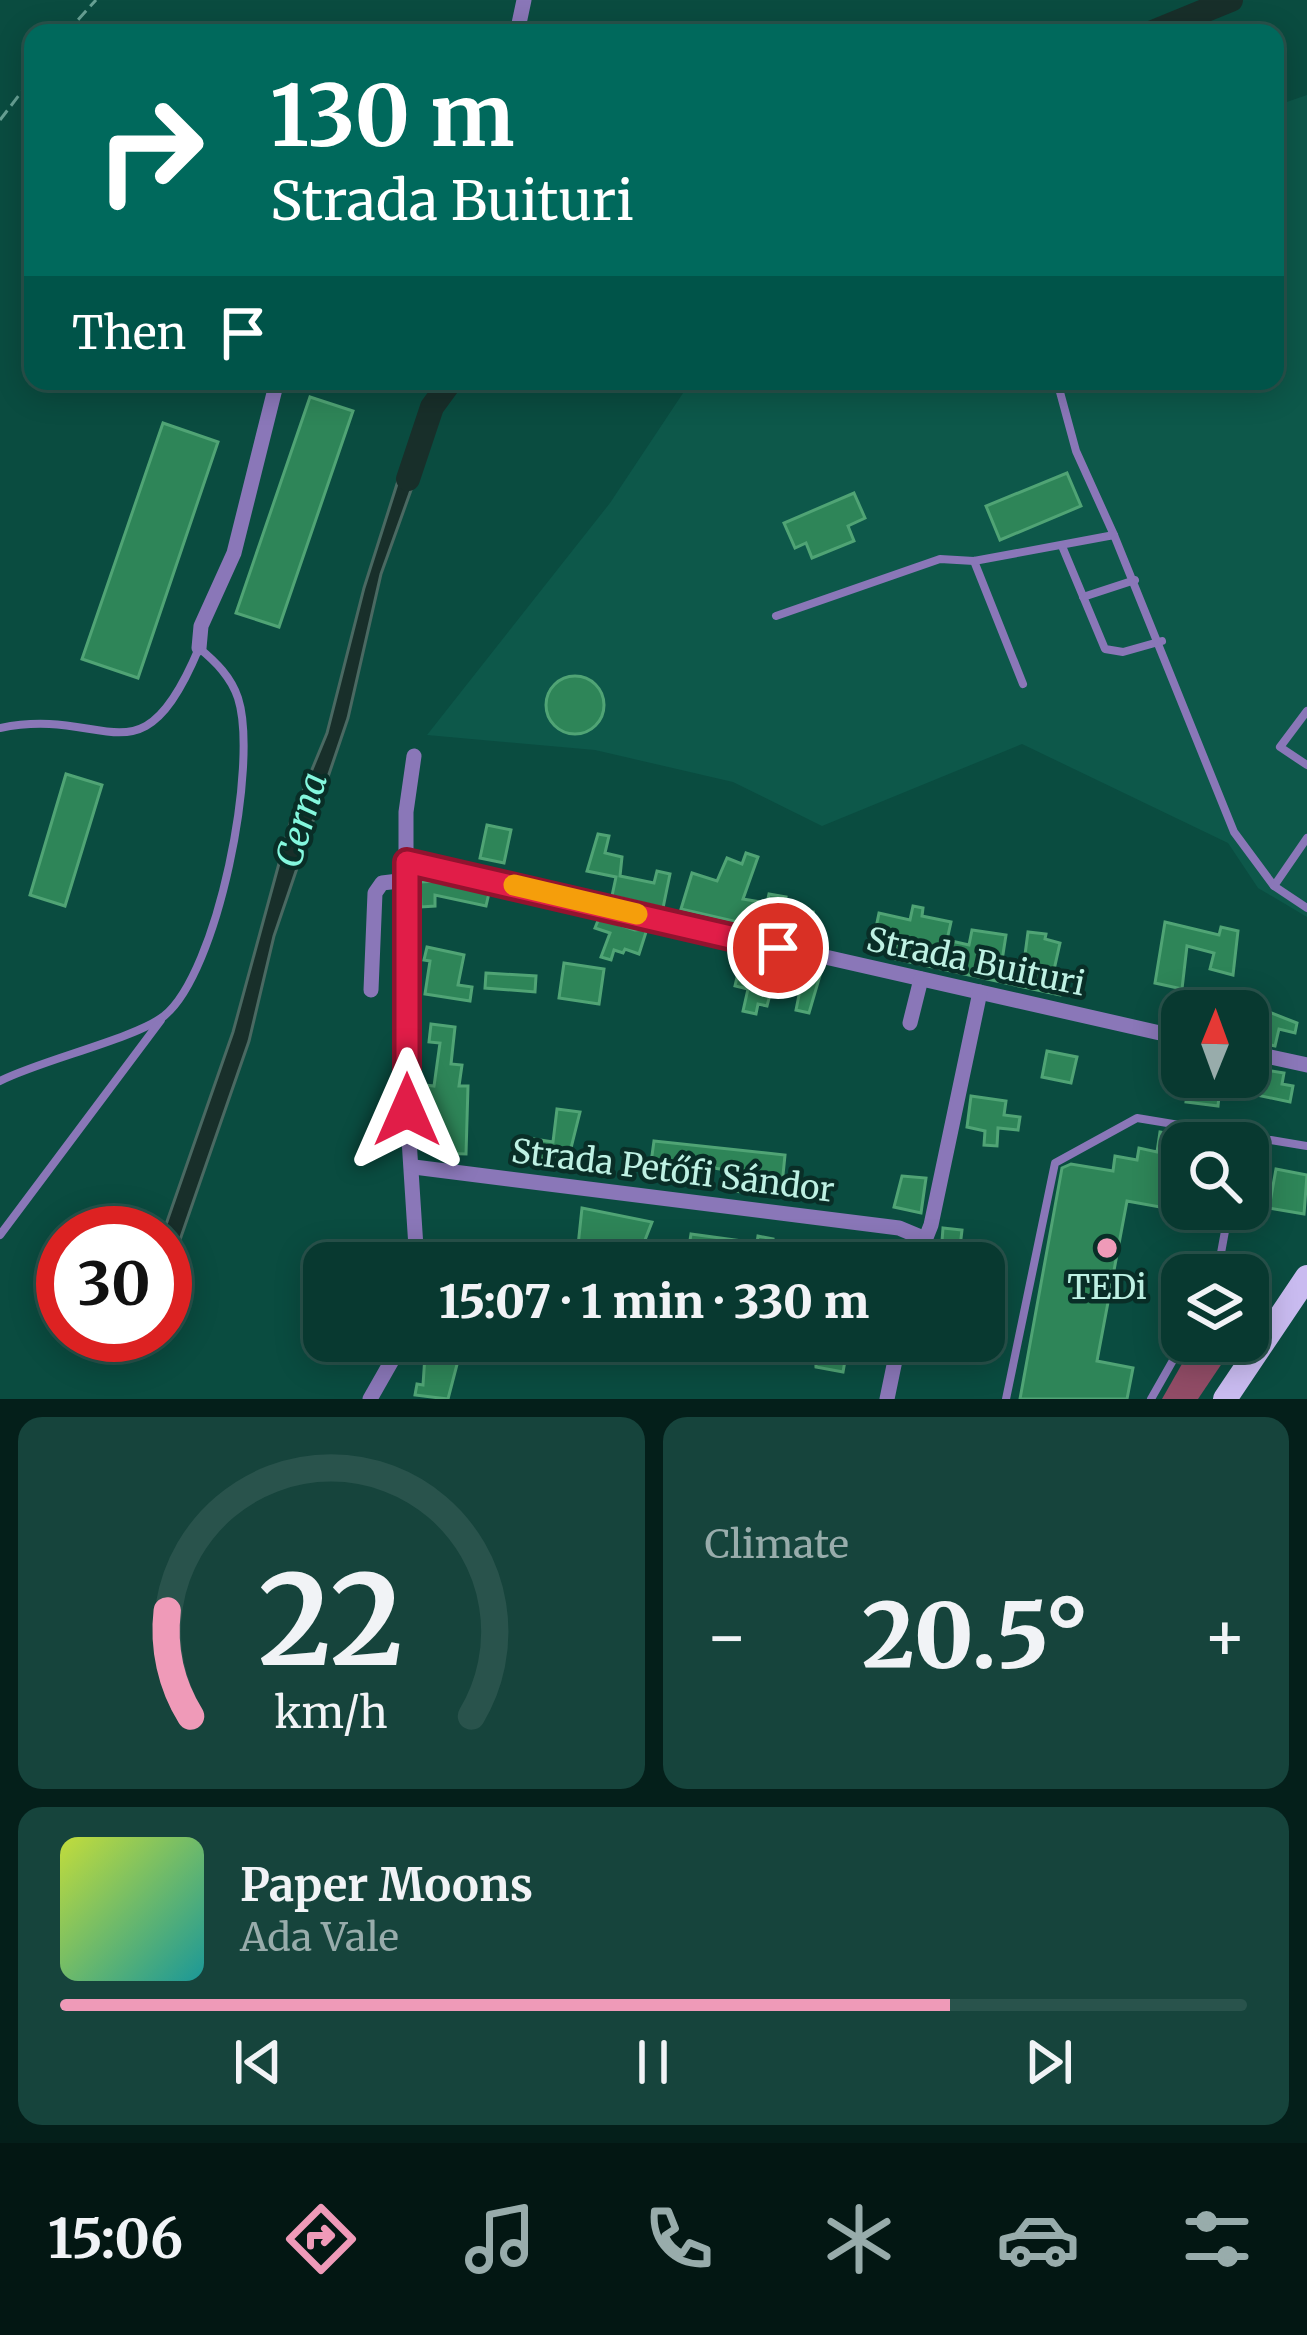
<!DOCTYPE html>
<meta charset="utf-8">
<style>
body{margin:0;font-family:Merriweather,serif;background:#16443c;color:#f1f3f6;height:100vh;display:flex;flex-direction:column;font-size:45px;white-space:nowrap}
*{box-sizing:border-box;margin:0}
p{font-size:39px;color:#98acab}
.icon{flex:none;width:66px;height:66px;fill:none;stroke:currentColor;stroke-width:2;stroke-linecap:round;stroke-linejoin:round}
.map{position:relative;height:1399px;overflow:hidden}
.side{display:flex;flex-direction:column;gap:18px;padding:18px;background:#041f1a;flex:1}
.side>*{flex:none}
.top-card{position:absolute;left:24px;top:24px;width:1260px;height:366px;border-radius:24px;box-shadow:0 6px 30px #0003,0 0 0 3px #29534c;background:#00695c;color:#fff;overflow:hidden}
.needle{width:78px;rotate:1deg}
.tools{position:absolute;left:1161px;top:990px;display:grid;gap:24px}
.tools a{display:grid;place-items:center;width:108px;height:108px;border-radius:24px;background:#083930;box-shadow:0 6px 30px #0003,0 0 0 3px #29534c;font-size:60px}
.speed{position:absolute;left:36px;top:1206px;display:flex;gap:24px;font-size:60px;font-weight:700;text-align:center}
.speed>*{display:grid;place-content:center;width:156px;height:156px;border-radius:50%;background:#083930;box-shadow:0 6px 30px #0003,0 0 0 3px #29534c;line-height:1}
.speed .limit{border:18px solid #d22;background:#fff;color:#111}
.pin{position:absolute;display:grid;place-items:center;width:102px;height:102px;color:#fff;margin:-51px;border:6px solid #fff;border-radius:50%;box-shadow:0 3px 12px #0007}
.me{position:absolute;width:132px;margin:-66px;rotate:0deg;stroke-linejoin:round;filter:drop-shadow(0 0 9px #0008)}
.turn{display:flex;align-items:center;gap:42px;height:252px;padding:0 48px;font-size:54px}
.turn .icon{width:156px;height:156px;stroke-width:2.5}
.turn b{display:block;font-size:84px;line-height:102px}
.then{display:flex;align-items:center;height:114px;padding:0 48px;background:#0003;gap:24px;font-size:45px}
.big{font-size:90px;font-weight:800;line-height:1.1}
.side .card{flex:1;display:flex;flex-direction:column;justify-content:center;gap:18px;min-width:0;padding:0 42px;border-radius:24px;background:#16443c}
.side .dial{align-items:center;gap:0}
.dial svg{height:312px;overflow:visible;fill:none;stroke:#29534c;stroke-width:7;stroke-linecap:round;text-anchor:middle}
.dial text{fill:#f1f3f6;stroke:none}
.song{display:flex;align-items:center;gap:36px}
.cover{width:144px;height:144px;border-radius:18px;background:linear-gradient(135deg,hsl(70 70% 55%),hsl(180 70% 35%))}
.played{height:12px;border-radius:6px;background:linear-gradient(90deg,#ef9ab8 75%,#29534c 75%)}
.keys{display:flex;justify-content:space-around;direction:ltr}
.heat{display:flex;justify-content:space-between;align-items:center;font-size:66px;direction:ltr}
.side .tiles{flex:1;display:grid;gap:18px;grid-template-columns:1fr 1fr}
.card:last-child{grid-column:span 2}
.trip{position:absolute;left:303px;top:1242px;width:702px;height:120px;border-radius:24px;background:#083930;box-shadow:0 6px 30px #0003,0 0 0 3px #29534c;font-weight:800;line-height:120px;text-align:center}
.tab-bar{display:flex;height:192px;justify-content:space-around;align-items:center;background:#031713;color:#98acab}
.tab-bar .icon{width:84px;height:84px}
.tab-bar .selected{color:#ef9ab8}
.tab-bar b{font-size:54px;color:#f1f3f6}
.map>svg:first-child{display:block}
.built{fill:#0d584a}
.green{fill:#914c66}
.water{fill:#182f2a;stroke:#4a6962;stroke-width:3}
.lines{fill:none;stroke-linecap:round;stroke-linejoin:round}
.river{stroke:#182f2a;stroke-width:24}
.building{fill:#2e8558;stroke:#50a475;stroke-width:3}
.path{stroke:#67a194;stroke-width:3;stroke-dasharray:12 6;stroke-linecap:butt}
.lane{stroke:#8a77b8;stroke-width:8}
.street{stroke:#8a77b8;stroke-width:15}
.primary{stroke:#c9bbf0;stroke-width:24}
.route-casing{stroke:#92132f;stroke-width:30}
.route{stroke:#e11d48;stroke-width:21}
.slow{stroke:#f59e0b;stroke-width:21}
.poi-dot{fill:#ef9ab8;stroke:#092e27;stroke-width:4.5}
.labels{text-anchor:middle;stroke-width:9;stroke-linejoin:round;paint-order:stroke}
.street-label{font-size:33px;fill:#bef1e3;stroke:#092e27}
.poi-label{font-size:33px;fill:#bef1e3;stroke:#092e27}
.water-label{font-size:36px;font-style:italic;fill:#84f8de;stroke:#092e27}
</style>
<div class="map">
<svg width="1307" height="1399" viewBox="0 0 1307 1399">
<rect width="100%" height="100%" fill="#0a4c40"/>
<path class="built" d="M 1307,95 L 1307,917 L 1258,888 L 1228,843 L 1022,744 L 822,826 L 733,782 L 595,750 L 427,735 L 610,503 L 691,381 L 1275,381 L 1275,106 Z"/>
<path class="green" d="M 1195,1341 L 1237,1341 L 1198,1399 L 1162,1399 Z"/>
<path class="water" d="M 410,443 L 425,451 L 381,574 L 348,718 L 274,936 L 249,1041 L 165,1283 L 163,1233 L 233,1032 L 290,823 L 327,733 L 364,588 Z"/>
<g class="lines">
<g class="river">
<path d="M 1150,33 L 1231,0"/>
<path d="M 408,479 L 432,407 L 451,381"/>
</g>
</g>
<g class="building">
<path d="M 310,397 L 353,411 L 279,627 L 236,613 Z"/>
<path d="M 163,423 L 218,442 L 138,678 L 82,659 Z"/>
<path d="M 1067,473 L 1081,506 L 1000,540 L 986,506 Z"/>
<path d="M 854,493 L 865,518 L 848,526 L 854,541 L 812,558 L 806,543 L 795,548 L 784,523 Z"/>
<circle cx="575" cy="705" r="29"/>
<path d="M 66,774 L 102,785 L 65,906 L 30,895 Z"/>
<path d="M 487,825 L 511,830 L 504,863 L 480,858 Z"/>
<path d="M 598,834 L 609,836 L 605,853 L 622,857 L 620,876 L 654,883 L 657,871 L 670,874 L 663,908 L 612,896 L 616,877 L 587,871 Z"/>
<path d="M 746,853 L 758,857 L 743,899 L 767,903 L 769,894 L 786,897 L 784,907 L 813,912 L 809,923 L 788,917 L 785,933 L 681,909 L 692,873 L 717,881 L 727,858 L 742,864 Z"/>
<path d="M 437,881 L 489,893 L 486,906 L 435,895 L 435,906 L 421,907 L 420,882 Z"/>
<path d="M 913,906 L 923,908 L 922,916 L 951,922 L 947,940 L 969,945 L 972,930 L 1006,935 L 1001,967 L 1023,970 L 1028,932 L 1046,934 L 1045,939 L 1060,943 L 1054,970 L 1062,972 L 1060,995 L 896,959 L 899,947 L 873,942 L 879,913 L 910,920 Z"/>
<path d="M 599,918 L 635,930 L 647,929 L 639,954 L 625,949 L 623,953 L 614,950 L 611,960 L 601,957 L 610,933 L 595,928 Z"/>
<path d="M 1165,922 L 1219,935 L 1221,927 L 1238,931 L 1233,975 L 1210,969 L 1214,953 L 1187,946 L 1182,989 L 1155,983 Z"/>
<path d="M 427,947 L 464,955 L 458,985 L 472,987 L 470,1001 L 425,994 L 430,961 L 424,960 Z"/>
<path d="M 743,952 L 762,957 L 751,987 L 771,991 L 767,1006 L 758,1004 L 756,1014 L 743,1011 L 748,989 L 735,986 Z"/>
<path d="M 564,963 L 604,969 L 599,1004 L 559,998 Z"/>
<path d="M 778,964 L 821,972 L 809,1013 L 796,1010 L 800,990 L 774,985 Z"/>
<path d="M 486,973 L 536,976 L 535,992 L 485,988 Z"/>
<path d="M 1256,1007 L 1297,1023 L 1295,1033 L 1279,1029 L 1275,1046 L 1249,1040 Z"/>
<path d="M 431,1024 L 455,1027 L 451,1064 L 462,1065 L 459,1086 L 468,1086 L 466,1154 L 434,1153 L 435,1127 L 426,1126 L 424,1085 L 434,1086 L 440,1043 L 429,1042 Z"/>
<path d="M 1047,1051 L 1077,1057 L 1071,1083 L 1042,1077 Z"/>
<path d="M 1248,1067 L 1284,1073 L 1282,1084 L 1293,1086 L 1290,1102 L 1238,1091 L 1237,1098 L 1219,1096 L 1218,1106 L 1186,1102 L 1189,1077 L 1248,1077 Z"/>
<path d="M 971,1096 L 1006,1101 L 1004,1115 L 1020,1117 L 1018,1130 L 998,1128 L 997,1146 L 984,1145 L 985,1131 L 967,1127 Z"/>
<path d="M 557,1109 L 580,1112 L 567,1164 L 532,1156 L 534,1139 L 553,1142 Z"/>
<path d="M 1160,1132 L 1182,1136 L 1182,1211 L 1127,1201 L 1097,1361 L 1133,1368 L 1127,1399 L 1020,1399 L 1062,1168 L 1071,1164 L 1113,1171 L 1115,1156 L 1137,1160 L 1139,1148 L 1157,1152 Z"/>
<path d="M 654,1141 L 785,1155 L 781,1195 L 730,1191 L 733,1171 L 668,1161 L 665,1179 L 649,1177 Z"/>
<path d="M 1276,1169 L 1307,1175 L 1304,1214 L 1269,1208 Z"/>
<path d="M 902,1176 L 926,1178 L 921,1213 L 894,1207 Z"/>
<path d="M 582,1208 L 652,1222 L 636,1263 L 618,1263 L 621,1250 L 578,1246 Z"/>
<path d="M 943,1228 L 962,1230 L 960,1247 L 995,1250 L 994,1260 L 941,1255 Z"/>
<path d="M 691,1234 L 757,1243 L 758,1236 L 773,1239 L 772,1246 L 782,1248 L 779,1263 L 687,1259 Z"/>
<path d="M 426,1341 L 452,1341 L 451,1352 L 460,1353 L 448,1399 L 415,1395 L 417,1384 L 423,1385 Z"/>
<path d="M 821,1341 L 848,1344 L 843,1372 L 816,1367 L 815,1347 Z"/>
</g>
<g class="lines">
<g class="path">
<path d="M 66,33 L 96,0"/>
<path d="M 0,120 L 33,77"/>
</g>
<g class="lane">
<path d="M 1057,381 L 1076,451 L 1114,535"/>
<path d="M 1062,546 L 1105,649 L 1123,652 L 1162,641"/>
<path d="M 974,561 L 1023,684"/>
<path d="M 1083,597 L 1135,580"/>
<path d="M 776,616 L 940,559 L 974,561 L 1114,535 L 1234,832 L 1274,886 L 1307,908"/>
<path d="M 1307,711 L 1280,747 L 1307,765"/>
<path d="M 0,728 C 108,705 140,789 199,648 C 216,662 231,677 238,698 C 259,763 218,973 164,1016 C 134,1039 41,1060 0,1081"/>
<path d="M 1274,886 L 1307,838"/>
<path d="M 0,1235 L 161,1020"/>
<path d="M 1217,1275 L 1229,1209"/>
<path d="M 1248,1330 L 1264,1338"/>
<path d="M 1006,1399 L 1055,1163 L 1137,1118 L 1307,1146"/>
<path d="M 1151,1399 L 1184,1341"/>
</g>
<g class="street">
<path d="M 517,33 L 524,0"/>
<path d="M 199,648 L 201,626 L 234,553 L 277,381"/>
<path d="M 414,756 L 406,812 L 406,1093 L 417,1263"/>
<path d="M 407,862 L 1182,1038"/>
<path d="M 371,990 L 375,893 L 382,883 L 407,880"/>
<path d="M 910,1023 L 921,979"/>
<path d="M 1248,1052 L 1307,1065"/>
<path d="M 414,1167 L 899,1228 L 923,1238"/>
<path d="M 916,1263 L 931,1225 L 980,992"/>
<path d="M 370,1399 L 403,1341"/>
<path d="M 887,1399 L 899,1341"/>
</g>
<path class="primary" d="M 1225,1399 L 1307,1277"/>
</g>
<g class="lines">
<defs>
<path id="route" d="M 407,1110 L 407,862 L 778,948"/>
</defs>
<use href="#route" class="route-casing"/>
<use href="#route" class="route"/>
<path class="slow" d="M 514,885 L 637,914"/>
</g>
<circle class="poi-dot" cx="1107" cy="1248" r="12"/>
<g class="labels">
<g class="street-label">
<text transform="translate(976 961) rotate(12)" y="12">Strada Buituri</text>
<text transform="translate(673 1170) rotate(7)" y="12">Strada Petőfi Sándor</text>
</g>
<g class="poi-label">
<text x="1107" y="1299">TEDi</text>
</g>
<g class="water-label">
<text transform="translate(301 820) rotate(-73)" y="13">Cerna</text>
</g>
</g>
</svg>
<div class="tools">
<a><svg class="needle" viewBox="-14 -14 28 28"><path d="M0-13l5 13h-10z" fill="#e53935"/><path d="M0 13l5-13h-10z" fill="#98acab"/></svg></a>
<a><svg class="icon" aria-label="search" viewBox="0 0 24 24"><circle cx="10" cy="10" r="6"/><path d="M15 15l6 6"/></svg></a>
<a><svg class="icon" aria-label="layers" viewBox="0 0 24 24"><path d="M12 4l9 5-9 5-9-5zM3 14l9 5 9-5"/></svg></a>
</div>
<div class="speed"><div class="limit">30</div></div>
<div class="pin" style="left:778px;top:948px;background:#d93025"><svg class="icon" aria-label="arrive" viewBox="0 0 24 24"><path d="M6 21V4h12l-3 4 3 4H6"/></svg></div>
<svg class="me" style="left:407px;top:1110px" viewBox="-20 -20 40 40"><path d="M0-17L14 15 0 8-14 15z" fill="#e11d48" stroke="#fff" stroke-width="4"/></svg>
<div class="trip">15:07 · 1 min · 330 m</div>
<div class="top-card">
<div class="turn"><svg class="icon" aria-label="right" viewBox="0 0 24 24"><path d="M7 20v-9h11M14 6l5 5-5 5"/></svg><div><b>130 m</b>Strada Buituri</div></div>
<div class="then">Then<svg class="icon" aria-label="arrive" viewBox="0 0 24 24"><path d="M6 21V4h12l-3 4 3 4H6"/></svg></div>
</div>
</div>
<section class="side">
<div class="tiles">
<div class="card dial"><svg viewBox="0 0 100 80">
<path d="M14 69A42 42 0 1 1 86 69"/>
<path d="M14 69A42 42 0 0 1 8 42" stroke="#ef9ab8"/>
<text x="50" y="56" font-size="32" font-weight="700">22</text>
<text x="50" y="72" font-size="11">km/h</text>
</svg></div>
<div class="card"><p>Climate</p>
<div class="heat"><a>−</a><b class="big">20.5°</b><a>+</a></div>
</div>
<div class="card">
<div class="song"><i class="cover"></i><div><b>Paper Moons</b><p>Ada Vale</p></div></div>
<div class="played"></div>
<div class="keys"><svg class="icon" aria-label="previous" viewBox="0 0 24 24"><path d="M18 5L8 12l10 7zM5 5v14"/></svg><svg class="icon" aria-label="pause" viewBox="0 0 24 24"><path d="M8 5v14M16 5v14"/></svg><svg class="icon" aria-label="next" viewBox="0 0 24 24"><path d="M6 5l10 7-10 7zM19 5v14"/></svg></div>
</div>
</div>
</section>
<nav class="tab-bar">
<b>15:06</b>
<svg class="icon selected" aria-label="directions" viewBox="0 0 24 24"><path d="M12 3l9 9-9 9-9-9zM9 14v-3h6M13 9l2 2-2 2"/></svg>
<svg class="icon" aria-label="music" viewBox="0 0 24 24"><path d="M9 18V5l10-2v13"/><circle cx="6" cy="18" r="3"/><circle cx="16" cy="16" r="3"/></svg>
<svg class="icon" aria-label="phone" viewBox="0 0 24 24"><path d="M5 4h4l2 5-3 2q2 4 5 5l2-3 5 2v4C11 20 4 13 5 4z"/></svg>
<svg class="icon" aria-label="climate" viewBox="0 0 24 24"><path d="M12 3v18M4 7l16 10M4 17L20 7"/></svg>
<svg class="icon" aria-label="car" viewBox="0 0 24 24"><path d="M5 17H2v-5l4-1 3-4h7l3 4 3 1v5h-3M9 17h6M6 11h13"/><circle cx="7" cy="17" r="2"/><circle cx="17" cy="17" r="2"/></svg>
<svg class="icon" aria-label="filters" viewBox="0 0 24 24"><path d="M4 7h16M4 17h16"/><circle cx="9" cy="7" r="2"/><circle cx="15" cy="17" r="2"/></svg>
</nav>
